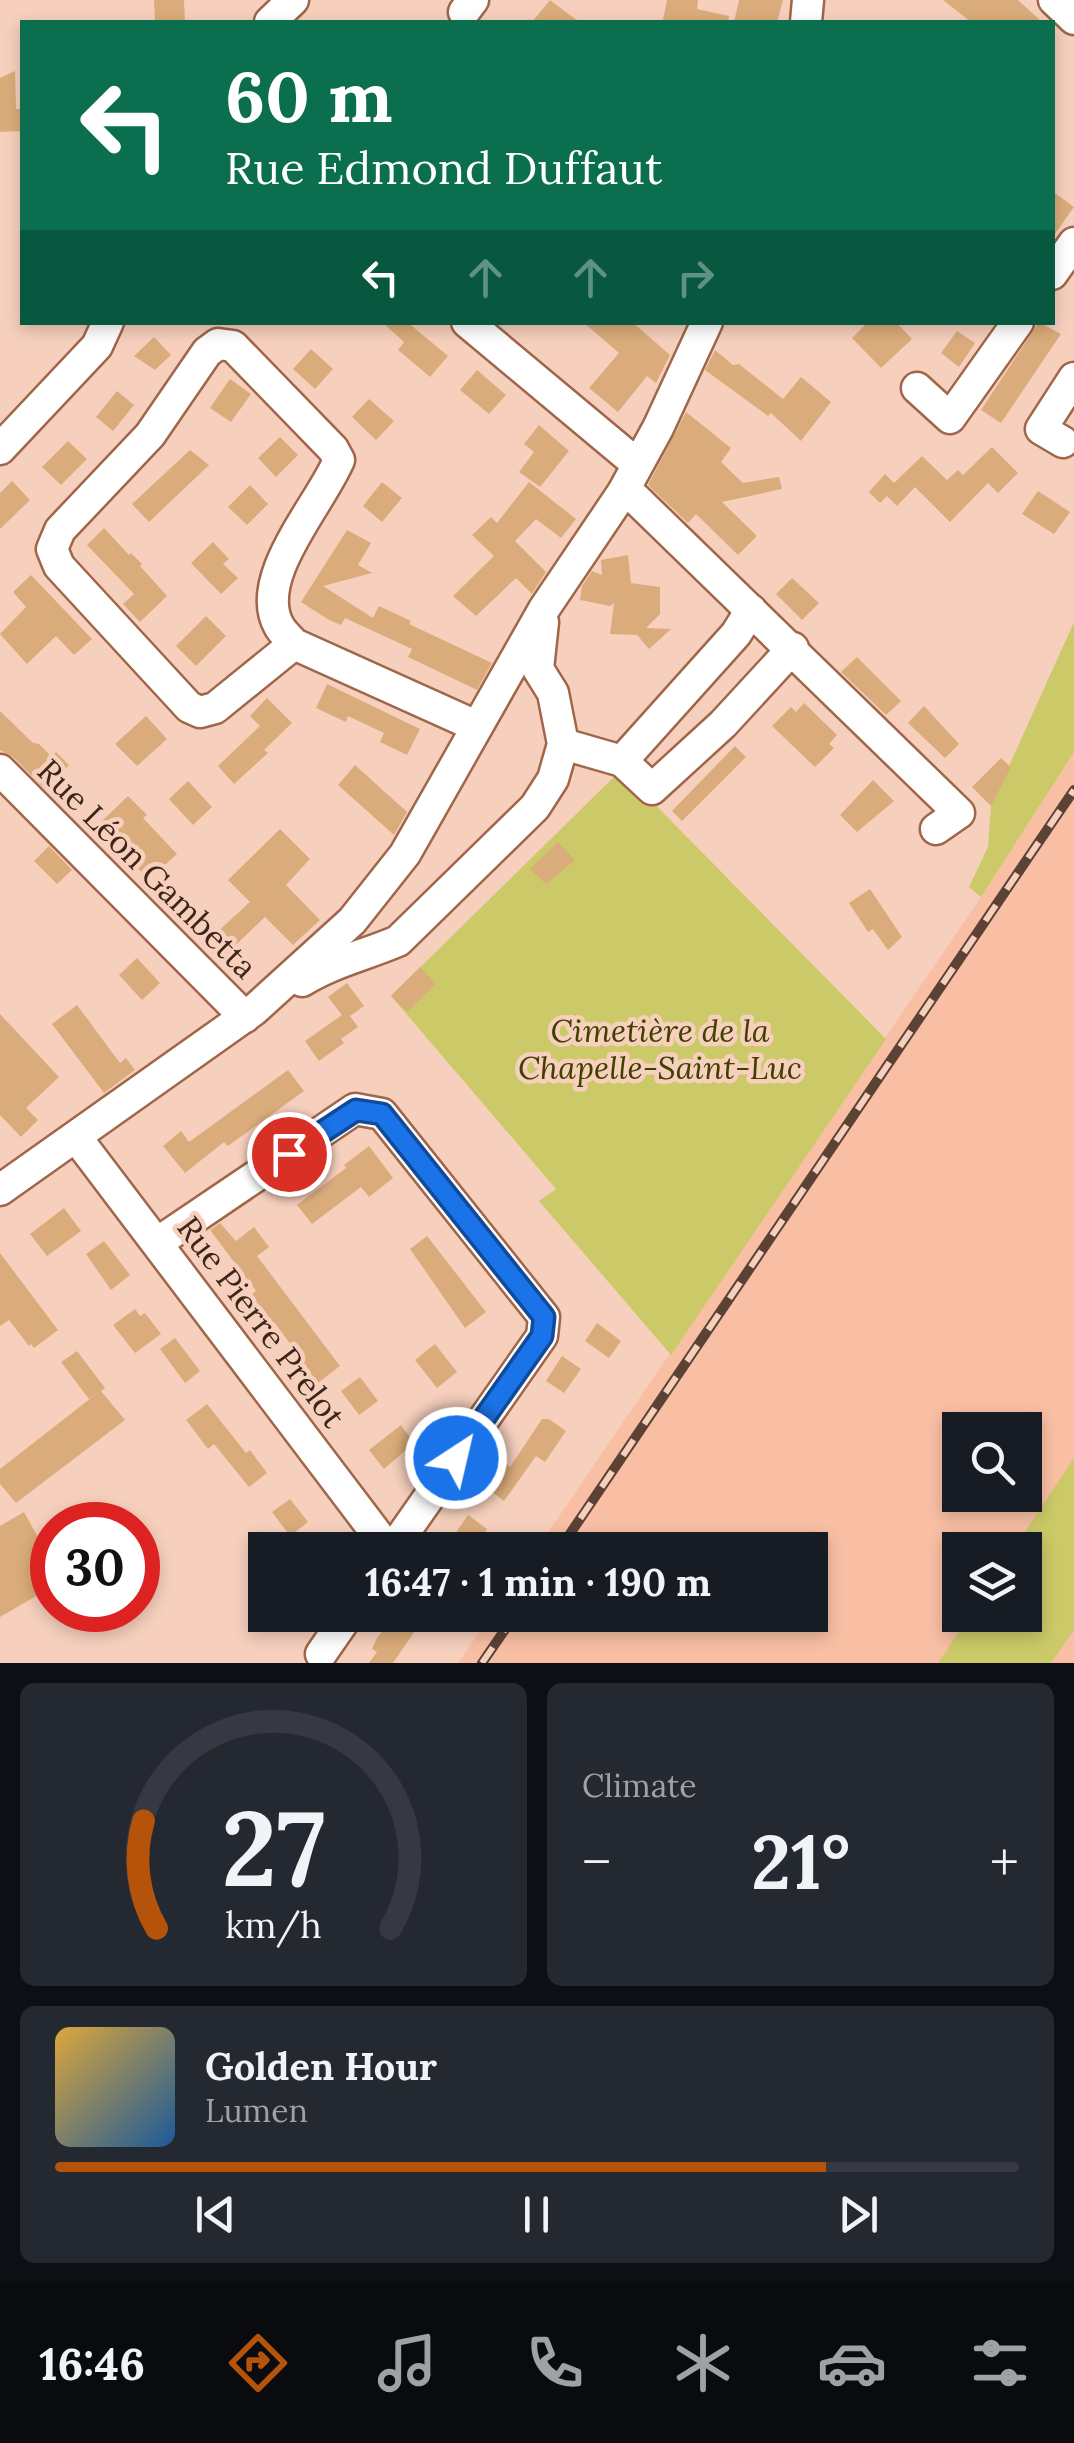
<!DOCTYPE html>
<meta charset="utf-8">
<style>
body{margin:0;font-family:Lora,serif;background:#242831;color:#f1f3f6;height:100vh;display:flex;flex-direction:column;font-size:38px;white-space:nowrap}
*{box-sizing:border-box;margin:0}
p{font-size:32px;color:#9ea1a6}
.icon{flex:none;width:55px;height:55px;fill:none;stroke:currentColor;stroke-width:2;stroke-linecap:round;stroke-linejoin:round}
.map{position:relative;height:1663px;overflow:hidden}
.panel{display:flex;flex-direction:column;gap:20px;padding:20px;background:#0d0f14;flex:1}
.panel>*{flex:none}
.hud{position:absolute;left:20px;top:20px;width:1035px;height:305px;border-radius:0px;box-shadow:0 5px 15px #0003;background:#0b6e4f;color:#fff;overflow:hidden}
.controls{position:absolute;left:942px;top:1412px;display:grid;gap:20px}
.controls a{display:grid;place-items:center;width:100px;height:100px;border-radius:0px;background:#171b24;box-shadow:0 5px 15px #0003;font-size:50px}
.speed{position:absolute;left:30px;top:1502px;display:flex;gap:20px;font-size:50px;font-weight:700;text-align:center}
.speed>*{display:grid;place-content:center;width:130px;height:130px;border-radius:50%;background:#171b24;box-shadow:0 5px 15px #0003;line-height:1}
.speed .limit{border:15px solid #d22;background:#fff;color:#111}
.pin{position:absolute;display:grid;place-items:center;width:85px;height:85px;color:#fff;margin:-42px;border:5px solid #fff;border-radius:50%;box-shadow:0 2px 10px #0007}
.me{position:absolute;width:110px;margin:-55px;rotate:35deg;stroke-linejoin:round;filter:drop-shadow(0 0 8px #0008)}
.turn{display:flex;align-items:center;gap:35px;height:210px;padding:0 40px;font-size:45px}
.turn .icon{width:130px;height:130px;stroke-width:2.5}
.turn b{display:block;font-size:70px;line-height:85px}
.lanes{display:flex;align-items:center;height:95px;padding:0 40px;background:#0003;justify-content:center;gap:50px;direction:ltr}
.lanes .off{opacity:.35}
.big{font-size:75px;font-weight:800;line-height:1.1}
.panel .tile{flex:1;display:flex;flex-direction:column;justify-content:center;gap:15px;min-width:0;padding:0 35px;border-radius:15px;background:#242831}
.panel .dial{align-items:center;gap:0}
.dial svg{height:260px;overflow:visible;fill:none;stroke:#363941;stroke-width:7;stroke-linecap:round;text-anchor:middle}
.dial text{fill:#f1f3f6;stroke:none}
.song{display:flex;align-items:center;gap:30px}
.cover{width:120px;height:120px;border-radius:15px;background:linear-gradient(135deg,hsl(40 70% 55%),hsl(210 70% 35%))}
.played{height:10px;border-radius:5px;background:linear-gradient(90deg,#b45309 80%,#363941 80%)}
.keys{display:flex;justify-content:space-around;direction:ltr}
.heat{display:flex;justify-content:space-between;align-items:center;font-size:55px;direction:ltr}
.panel .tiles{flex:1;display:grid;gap:20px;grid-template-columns:1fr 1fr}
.tile:last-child{grid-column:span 2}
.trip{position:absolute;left:248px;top:1532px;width:580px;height:100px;border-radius:0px;background:#171b24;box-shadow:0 5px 15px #0003;font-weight:800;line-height:100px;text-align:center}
.dock{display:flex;height:160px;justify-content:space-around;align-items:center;background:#090b0e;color:#9ea1a6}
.dock .icon{width:70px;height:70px}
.dock .current{color:#b45309}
.dock b{font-size:45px;color:#f1f3f6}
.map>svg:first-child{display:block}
.built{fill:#f9bfa4;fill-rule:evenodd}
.green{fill:#ccc968}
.building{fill:#dbac7b}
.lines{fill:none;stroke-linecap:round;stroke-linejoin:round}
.minor-casing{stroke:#9f6649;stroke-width:35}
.minor{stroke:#fff;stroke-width:30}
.rail-casing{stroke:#5c4235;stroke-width:10}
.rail{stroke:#f7d0bd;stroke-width:6;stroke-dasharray:19;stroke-linecap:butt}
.route-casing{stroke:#114b97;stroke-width:25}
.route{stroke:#1a73e8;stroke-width:18}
.labels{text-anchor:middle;stroke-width:9;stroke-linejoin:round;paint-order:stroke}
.street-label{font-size:32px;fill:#3d2519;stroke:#f7d0bd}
.park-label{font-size:32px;font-style:italic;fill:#424000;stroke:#f7d0bd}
</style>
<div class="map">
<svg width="1074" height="1663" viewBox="0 0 1074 1663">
<rect width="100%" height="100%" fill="#f7d0bd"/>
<path class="built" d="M 1074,752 L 1074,1663 L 458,1663 L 491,1615 L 810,1615 L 810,1550 L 536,1550 L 981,897 ZM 960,1430 L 1025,1430 L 1025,1495 L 960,1495 ZM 960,1550 L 1025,1550 L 1025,1615 L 960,1615 Z"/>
<g class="green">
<path d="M 1074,622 L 1074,752 L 981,897 L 969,887 L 988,847 L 991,806 Z"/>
<path d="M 621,770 L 886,1039 L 671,1355 L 539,1201 L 556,1189 L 391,996 Z"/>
<path d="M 1074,1458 L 1074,1630 L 1051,1663 L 938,1663 L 970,1615 L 1025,1615 L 1025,1550 L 1013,1550 Z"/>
</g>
<g class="building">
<path d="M 154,0 L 184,0 L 185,22 L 155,22 Z"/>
<path d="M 550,0 L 579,22 L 532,22 Z"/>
<path d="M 667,0 L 698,0 L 697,9 L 729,16 L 728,22 L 663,20 Z"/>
<path d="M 739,0 L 783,0 L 777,22 L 734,22 Z"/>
<path d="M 943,0 L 1018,0 L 1042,22 L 971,22 Z"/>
<path d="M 15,71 L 16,109 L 22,109 L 22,131 L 0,132 L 0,78 Z"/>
<path d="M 1052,191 L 1074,207 L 1052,238 Z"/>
<path d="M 382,322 L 407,322 L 448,356 L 430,377 L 398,350 L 404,342 Z"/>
<path d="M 583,322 L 632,322 L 670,355 L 656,383 L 647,376 L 618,412 L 589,388 L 619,353 Z"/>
<path d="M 868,322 L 896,322 L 912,339 L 881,368 L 852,338 Z"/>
<path d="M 1039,322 L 1061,334 L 1001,423 L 981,410 Z"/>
<path d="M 957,331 L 975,343 L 959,367 L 941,353 Z"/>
<path d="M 154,337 L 171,355 L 155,370 L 134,356 Z"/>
<path d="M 311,349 L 333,369 L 315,389 L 293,369 Z"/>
<path d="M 715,350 L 733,365 L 739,364 L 783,399 L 801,377 L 831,402 L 801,441 L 771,413 L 768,416 L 705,370 Z"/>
<path d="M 477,370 L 506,395 L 489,414 L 460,390 Z"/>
<path d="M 230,379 L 251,394 L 231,422 L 210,408 Z"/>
<path d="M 117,391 L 134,405 L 113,431 L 96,417 Z"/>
<path d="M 369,399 L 394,421 L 376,440 L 352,417 Z"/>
<path d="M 686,412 L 731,448 L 721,462 L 743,483 L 779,477 L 782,489 L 722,502 L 757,536 L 738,555 L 696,514 L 688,523 L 648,485 Z"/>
<path d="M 539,425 L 569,451 L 540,487 L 519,472 L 534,452 L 524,444 Z"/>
<path d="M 280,437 L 298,455 L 276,477 L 258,458 Z"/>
<path d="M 68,441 L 87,459 L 61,485 L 42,467 Z"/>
<path d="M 992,447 L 1018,473 L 998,493 L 988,483 L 950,522 L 915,487 L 897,506 L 887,496 L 880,503 L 869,492 L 885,474 L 894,483 L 922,456 L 947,480 L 958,470 L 963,475 Z"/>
<path d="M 190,450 L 209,465 L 149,522 L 132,504 Z"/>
<path d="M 12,481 L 30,500 L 0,529 L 0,493 Z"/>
<path d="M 382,482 L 402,498 L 382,522 L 363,506 Z"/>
<path d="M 529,482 L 576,519 L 561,538 L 536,519 L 515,541 L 546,572 L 532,594 L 516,578 L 476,616 L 453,596 L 494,556 L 472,535 L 491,517 L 497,523 Z"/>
<path d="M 250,485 L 268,504 L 247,525 L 228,507 Z"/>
<path d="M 1038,491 L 1070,512 L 1054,534 L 1022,514 Z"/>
<path d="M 104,528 L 129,555 L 131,553 L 142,564 L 140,566 L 167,596 L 140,622 L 123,604 L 134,594 L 87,545 Z"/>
<path d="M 347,530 L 371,543 L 358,565 L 372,573 L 323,586 L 373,618 L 379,606 L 411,621 L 409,624 L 492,663 L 477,690 L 408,657 L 412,649 L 345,618 L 341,625 L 329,620 L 301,602 Z"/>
<path d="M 213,542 L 229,559 L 223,564 L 238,578 L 221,594 L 191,563 Z"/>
<path d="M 628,555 L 631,583 L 660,587 L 660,614 L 646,628 L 671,629 L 649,649 L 637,635 L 610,634 L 614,603 L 610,606 L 580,600 L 582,586 L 592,571 L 602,575 L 601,560 Z"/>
<path d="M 31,575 L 92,639 L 74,655 L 56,636 L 27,664 L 0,634 L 26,607 L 13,592 Z"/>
<path d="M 792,578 L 819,603 L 802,620 L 776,594 Z"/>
<path d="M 206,616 L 226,636 L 196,666 L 176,646 Z"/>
<path d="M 857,657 L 901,701 L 886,715 L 841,672 Z"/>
<path d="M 327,684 L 420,729 L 407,755 L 380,742 L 384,733 L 348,716 L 346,722 L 316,708 Z"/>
<path d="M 267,698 L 292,723 L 264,750 L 268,753 L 234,784 L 218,766 L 260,726 L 250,716 Z"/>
<path d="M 804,703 L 837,735 L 829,744 L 834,748 L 815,767 L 772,726 L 791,707 L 796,712 Z"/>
<path d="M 924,706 L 959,744 L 945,758 L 908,723 Z"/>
<path d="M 0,711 L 33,743 L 39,744 L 52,757 L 56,752 L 69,765 L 45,789 L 13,757 L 0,750 Z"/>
<path d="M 146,716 L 167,739 L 137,766 L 115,744 Z"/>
<path d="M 735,746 L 746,757 L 682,821 L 672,811 Z"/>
<path d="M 1001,758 L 1011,767 L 991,806 L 972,787 Z"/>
<path d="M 355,765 L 407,812 L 394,835 L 338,785 Z"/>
<path d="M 873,780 L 894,801 L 857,832 L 840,815 Z"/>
<path d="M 188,781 L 212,807 L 193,825 L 169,799 Z"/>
<path d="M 128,796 L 147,815 L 143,818 L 177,854 L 149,880 L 132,862 L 136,858 L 101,822 Z"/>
<path d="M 280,829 L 310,859 L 286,885 L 320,920 L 293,945 L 265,917 L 219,961 L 204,944 L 250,902 L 228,880 Z"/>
<path d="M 558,842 L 575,860 L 546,884 L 530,869 Z"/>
<path d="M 49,846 L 72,870 L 57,884 L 34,861 Z"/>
<path d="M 870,889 L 902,937 L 888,950 L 873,929 L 868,932 L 849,903 Z"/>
<path d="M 137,958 L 160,983 L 142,1000 L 119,975 Z"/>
<path d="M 420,967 L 436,984 L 407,1012 L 391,996 Z"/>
<path d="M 347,983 L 364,1006 L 350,1016 L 358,1027 L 341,1039 L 344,1043 L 319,1061 L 305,1041 L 342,1015 L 328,997 Z"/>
<path d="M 77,1005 L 120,1063 L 126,1058 L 135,1070 L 104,1093 L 52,1024 Z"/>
<path d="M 0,1014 L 59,1077 L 26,1108 L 38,1120 L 21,1137 L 0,1115 Z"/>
<path d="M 288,1070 L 304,1091 L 228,1146 L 224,1142 L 185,1173 L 163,1146 L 181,1131 L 189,1142 Z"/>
<path d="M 369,1146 L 393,1178 L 369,1197 L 361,1187 L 312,1224 L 297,1205 L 346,1168 L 344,1165 Z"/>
<path d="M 64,1208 L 81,1231 L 47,1256 L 30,1234 Z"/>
<path d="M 220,1223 L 236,1241 L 254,1227 L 269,1247 L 257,1256 L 340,1366 L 318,1383 L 275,1323 L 270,1326 L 248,1297 L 256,1291 L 210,1230 Z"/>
<path d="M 427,1236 L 486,1312 L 465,1328 L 410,1249 Z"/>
<path d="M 104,1241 L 130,1275 L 111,1290 L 86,1254 Z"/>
<path d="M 0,1253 L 58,1330 L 34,1348 L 31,1344 L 29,1346 L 9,1320 L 0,1326 Z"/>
<path d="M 135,1309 L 140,1316 L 145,1313 L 161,1334 L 135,1353 L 113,1325 Z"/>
<path d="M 597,1323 L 621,1341 L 609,1358 L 585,1341 Z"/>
<path d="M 175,1338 L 200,1371 L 185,1383 L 160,1349 Z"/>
<path d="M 435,1344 L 457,1372 L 437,1388 L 415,1360 Z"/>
<path d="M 77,1351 L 105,1388 L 101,1391 L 125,1420 L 16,1503 L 0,1484 L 0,1469 L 100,1391 L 89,1399 L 61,1362 Z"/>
<path d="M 562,1356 L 581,1369 L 564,1393 L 546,1381 Z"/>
<path d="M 360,1377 L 378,1401 L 359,1415 L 341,1391 Z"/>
<path d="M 207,1404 L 246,1453 L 250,1450 L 267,1473 L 249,1487 L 214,1444 L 208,1449 L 186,1420 Z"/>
<path d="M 542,1419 L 549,1419 L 566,1431 L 545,1462 L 536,1456 L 504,1501 L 483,1485 L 501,1460 L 510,1467 Z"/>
<path d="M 401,1425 L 414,1443 L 384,1469 L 369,1450 Z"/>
<path d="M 290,1499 L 308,1522 L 290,1536 L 272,1512 Z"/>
<path d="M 24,1512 L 52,1562 L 52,1587 L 0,1617 L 0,1526 Z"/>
<path d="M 468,1515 L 487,1529 L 472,1550 L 462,1550 L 450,1541 Z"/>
<path d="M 394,1615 L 406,1615 L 419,1625 L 393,1663 L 369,1663 L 377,1652 L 372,1649 L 377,1638 Z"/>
</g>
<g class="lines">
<defs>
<g id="minor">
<path d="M 1054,0 L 1074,19"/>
<path d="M 464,12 L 473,0"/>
<path d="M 270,22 L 293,0"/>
<path d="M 806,22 L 808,0"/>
<path d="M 1052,274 L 1074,243"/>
<path d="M 467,322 L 637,464"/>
<path d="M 917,388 L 950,418 L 1018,322"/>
<path d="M 1063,442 L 1041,429 L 1074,378"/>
<path d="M 0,449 L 97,346 L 108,322"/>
<path d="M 623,492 L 635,498 L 959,813 L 936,829"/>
<path d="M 294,644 L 215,708 L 200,712 L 189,707 L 59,566 L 52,549 L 60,530 L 150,435 L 207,352 L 218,344 L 233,346 L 333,449 L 339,460 C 320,505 252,578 279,626 C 282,632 290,639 294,644 L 476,726"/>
<path d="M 563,744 L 622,761 L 652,789 L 723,724 L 793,648"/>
<path d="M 622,761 L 736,634 L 751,610"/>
<path d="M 0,770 L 245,1017"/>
<path d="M 302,981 C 333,962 365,955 398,941 L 535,807 L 553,779 L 563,744 L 553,693 L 538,669 L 543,622"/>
<path d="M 76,1137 L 389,1550"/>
<path d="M 0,1190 L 254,1010 L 352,921 L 405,854 L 544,609 L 623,492 L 658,428 L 707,322"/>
<path d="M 157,1243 L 355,1109 L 382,1114 L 544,1317 L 542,1336 L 392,1550"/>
<path d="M 321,1654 L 348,1615"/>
</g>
</defs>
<use href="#minor" class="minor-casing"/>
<use href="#minor" class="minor"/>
<defs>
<g id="rail">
<path d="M 559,1550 L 1074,790"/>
<path d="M 482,1663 L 515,1615"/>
</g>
</defs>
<use href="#rail" class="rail-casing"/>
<use href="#rail" class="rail"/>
</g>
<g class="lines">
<defs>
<path id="route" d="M 289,1154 L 356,1110 L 382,1114 L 544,1317 L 542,1336 L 456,1458"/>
</defs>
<use href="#route" class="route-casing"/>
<use href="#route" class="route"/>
</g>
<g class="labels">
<g class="street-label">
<text transform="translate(147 869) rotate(45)" y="11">Rue Léon Gambetta</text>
<text transform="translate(261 1322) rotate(53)" y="11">Rue Pierre Prelot</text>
</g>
<g class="park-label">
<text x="660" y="1042">Cimetière de la<tspan x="660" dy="37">Chapelle-Saint-Luc</tspan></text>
</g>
</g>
</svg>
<div class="controls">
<a><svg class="icon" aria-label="search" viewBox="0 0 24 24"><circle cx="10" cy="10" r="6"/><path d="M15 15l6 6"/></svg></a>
<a><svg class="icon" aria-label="layers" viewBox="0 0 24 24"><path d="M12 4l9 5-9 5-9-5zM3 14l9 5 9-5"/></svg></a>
</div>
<div class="speed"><div class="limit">30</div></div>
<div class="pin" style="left:289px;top:1154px;background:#d93025"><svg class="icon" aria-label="arrive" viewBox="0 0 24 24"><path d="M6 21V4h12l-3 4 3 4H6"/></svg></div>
<svg class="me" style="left:456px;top:1458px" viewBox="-20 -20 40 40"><circle r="17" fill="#1a73e8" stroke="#fff" stroke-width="3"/><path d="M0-11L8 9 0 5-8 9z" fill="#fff"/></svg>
<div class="trip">16:47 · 1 min · 190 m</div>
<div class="hud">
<div class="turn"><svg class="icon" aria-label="left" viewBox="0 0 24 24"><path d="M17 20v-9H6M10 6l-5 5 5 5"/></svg><div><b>60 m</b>Rue Edmond Duffaut</div></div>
<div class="lanes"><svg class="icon" aria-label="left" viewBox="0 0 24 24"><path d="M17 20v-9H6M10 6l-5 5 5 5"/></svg><svg class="icon off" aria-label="ahead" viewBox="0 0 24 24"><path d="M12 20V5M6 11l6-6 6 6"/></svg><svg class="icon off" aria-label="ahead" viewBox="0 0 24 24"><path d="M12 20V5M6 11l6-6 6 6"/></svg><svg class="icon off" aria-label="right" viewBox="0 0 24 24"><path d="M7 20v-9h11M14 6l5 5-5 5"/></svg></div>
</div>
</div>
<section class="panel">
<div class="tiles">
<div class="tile dial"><svg viewBox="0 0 100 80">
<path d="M14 69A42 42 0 1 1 86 69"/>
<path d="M14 69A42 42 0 0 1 10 36" stroke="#b45309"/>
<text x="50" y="56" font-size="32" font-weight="700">27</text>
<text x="50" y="72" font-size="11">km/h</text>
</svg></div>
<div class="tile"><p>Climate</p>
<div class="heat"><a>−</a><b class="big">21°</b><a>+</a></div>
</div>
<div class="tile">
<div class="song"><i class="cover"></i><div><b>Golden Hour</b><p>Lumen</p></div></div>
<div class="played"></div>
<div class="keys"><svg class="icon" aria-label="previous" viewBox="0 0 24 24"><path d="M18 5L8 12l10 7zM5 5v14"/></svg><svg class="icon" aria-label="pause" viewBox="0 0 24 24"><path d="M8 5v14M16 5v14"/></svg><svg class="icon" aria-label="next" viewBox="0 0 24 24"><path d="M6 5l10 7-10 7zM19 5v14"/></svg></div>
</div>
</div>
</section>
<nav class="dock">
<b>16:46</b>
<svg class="icon current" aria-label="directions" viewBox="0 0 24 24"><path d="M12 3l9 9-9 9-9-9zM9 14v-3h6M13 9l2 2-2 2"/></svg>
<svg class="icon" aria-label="music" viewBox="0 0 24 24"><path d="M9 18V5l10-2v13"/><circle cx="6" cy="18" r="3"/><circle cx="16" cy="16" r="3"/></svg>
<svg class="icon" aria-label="phone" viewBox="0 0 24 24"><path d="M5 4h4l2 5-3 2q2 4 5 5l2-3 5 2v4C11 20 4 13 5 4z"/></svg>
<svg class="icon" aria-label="climate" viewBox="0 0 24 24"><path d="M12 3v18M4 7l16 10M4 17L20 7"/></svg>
<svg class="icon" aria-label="car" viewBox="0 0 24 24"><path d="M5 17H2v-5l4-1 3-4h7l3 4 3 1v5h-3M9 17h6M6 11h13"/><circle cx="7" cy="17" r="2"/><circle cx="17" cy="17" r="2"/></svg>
<svg class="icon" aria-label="filters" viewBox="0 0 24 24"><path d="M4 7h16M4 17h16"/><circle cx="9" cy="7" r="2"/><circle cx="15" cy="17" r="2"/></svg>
</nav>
